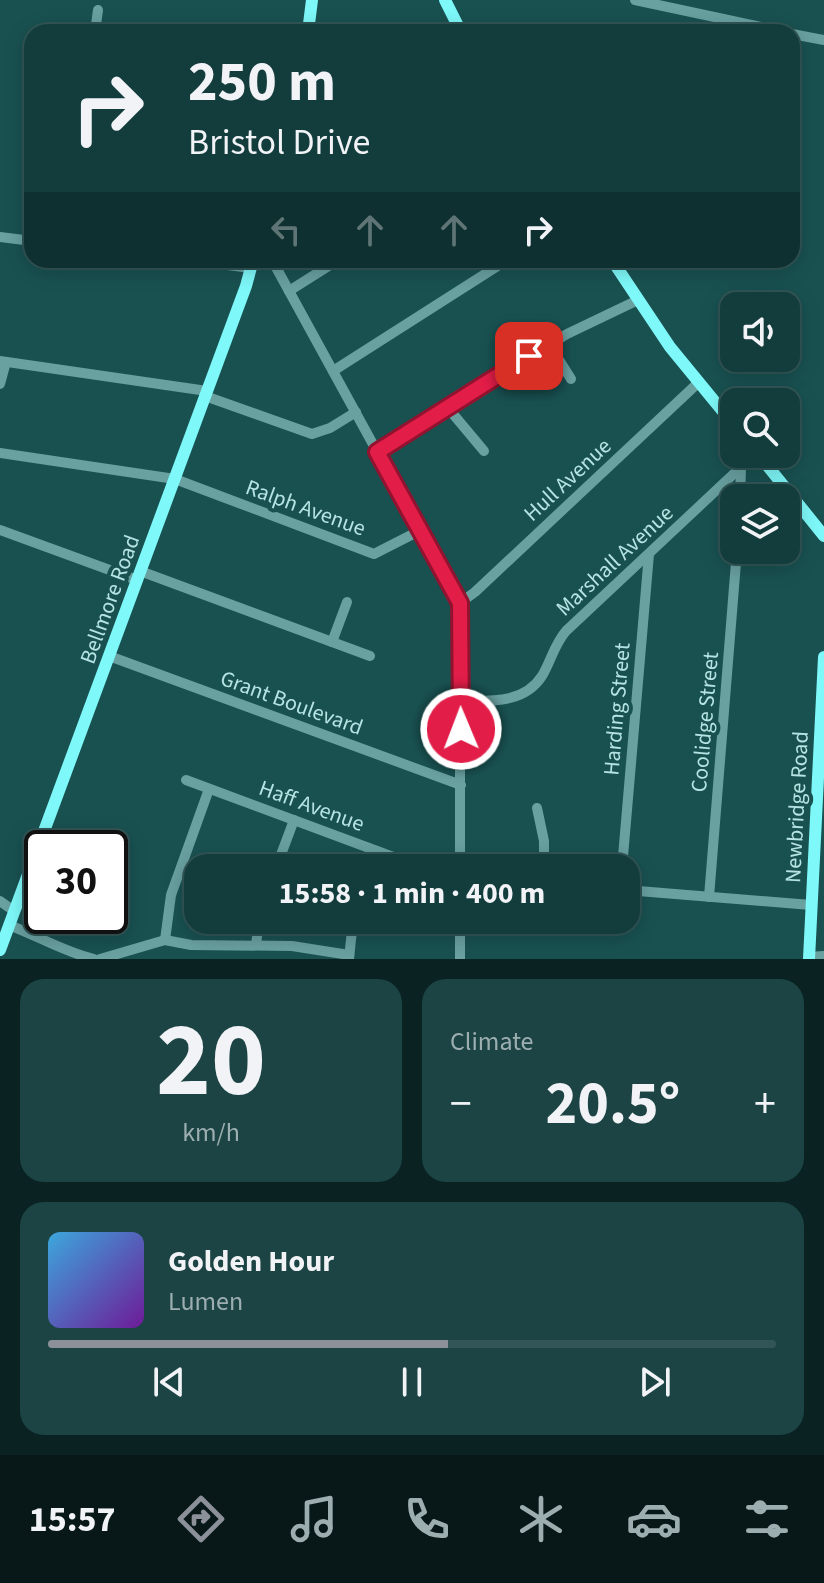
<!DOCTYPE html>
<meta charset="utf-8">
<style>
body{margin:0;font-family:"Source Sans 3",sans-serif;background:#1c4444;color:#f1f3f6;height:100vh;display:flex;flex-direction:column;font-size:30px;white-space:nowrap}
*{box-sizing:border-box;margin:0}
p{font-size:26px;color:#9daeb0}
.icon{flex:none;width:44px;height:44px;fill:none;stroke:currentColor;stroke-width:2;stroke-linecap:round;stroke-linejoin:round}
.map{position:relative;height:959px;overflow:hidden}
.drawer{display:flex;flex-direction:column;gap:20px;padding:20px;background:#0a2222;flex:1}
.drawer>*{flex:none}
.banner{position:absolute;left:24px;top:24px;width:776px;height:244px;border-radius:24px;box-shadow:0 4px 20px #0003,0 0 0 2px #325657;background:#133d3d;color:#f1f3f6;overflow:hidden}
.tools{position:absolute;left:720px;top:292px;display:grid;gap:16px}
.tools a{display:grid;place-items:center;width:80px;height:80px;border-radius:16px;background:#133d3d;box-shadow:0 4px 20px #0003,0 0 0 2px #325657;font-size:40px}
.speed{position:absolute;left:24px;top:830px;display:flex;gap:16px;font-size:40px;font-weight:700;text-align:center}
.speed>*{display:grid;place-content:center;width:104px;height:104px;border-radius:50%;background:#133d3d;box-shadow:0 4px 20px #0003,0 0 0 2px #325657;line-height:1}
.speed .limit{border:4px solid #111;border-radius:12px;background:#fff;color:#111}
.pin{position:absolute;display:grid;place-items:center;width:68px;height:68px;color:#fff;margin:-34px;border-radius:16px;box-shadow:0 4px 12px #0006}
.me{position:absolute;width:88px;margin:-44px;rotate:359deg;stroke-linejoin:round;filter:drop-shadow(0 0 6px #0008)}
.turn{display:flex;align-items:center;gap:28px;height:168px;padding:0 32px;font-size:36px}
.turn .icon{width:104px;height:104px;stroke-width:2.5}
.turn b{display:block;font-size:56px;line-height:68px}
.lanes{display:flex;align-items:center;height:76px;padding:0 32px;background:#0003;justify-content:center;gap:40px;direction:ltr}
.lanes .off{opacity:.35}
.big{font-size:60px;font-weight:700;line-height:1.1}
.drawer .card{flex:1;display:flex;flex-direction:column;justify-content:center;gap:12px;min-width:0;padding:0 28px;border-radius:24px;background:#1c4444}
.drawer .dial{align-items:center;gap:0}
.dial b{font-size:104px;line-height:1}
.song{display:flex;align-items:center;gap:24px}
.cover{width:96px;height:96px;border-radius:12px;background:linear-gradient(135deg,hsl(200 70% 55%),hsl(280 70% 35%))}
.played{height:8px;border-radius:4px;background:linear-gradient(90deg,#8c9099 55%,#325657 55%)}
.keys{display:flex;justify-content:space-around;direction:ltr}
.heat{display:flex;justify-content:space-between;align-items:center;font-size:44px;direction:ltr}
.drawer .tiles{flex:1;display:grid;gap:20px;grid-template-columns:1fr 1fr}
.card:last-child{grid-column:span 2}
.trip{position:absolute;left:184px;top:854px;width:456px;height:80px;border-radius:24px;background:#133d3d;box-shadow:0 4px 20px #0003,0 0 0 2px #325657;font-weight:700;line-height:80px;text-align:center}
.tab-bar{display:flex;height:128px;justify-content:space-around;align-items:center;background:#081818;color:#9daeb0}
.tab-bar .icon{width:56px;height:56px}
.tab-bar .selected{color:#8c9099}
.tab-bar b{font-size:36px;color:#f1f3f6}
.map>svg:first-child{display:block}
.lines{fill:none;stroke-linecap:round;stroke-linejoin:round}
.minor{stroke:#69a0a0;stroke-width:10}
.major{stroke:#7ef8f9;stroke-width:12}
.route-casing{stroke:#92132f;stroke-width:20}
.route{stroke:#e11d48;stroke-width:14}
.labels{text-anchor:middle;stroke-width:8;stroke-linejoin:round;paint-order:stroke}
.street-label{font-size:22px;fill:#b6e4e4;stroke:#195151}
</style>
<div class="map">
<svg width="824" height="959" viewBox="0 0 824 959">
<rect width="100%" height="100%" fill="#195151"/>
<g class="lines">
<g class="minor">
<path d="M 635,0 L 785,32"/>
<path d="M 95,32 L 98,10"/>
<path d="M 792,34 L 824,40"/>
<path d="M 0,237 L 32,241"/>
<path d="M 188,260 L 251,268"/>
<path d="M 272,260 L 460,603 L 460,868"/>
<path d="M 289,291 L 338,260"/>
<path d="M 549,344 L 571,379"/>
<path d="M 0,361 L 207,391"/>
<path d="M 333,371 L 507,260"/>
<path d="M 0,384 L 6,362"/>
<path d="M 205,396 L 312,434 L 330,428 L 356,412"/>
<path d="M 448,408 L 484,451"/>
<path d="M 377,452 L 567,334 L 638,300"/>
<path d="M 0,453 L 175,479 L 374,554 L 421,530"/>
<path d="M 740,498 L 741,468"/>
<path d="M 0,530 L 137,580"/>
<path d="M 140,571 L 370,656"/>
<path d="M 460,603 L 475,592 L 699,382"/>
<path d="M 332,642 L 347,602"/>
<path d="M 109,656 L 461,785"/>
<path d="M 461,701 C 490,701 524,704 542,676 C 551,661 554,645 566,631 L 755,454"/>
<path d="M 186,780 L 423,868"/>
<path d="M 537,808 L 544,841 L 544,868"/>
<path d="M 276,868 L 294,820"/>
<path d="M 373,868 L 379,852"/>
<path d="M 622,868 L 649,554"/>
<path d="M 626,890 L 811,905"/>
<path d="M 709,897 L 737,550"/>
<path d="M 0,901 L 14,911"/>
<path d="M 9,925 C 38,936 64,952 94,959"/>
<path d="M 165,940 L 171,895 L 209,789"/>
<path d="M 256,945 L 259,920"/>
<path d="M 809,957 L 824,956"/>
<path d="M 100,959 L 165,940 L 191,945 L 292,946 L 349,955"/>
<path d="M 349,959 L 353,920"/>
<path d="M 460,959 L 460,920"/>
</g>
<g class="major">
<path d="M 445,0 L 461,32"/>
<path d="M 308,32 L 312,0"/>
<path d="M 612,260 L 670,347 L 734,425"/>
<path d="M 758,454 L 824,536"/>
<path d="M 0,950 L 246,286 L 253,260"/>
<path d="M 809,959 L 824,657"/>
</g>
</g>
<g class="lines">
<defs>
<path id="route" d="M 461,729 L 460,603 L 377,452 L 529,356"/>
</defs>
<use href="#route" class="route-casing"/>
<use href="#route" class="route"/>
</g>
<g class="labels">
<g class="street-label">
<text transform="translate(567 479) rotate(-43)" y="8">Hull Avenue</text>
<text transform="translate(306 507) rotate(20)" y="8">Ralph Avenue</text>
<text transform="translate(614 560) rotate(-43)" y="8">Marshall Avenue</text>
<text transform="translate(109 599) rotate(-70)" y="8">Bellmore Road</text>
<text transform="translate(292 702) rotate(20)" y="8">Grant Boulevard</text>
<text transform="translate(616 709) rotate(-85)" y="8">Harding Street</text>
<text transform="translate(704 722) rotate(-85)" y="8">Coolidge Street</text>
<text transform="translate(312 805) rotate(20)" y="8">Haff Avenue</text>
<text transform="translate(796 807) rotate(-87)" y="8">Newbridge Road</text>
</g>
</g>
</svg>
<div class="tools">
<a><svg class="icon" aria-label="sound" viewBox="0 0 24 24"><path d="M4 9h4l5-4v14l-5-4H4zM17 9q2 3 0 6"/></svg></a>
<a><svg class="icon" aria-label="search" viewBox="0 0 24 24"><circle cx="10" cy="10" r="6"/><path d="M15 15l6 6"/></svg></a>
<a><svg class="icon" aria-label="layers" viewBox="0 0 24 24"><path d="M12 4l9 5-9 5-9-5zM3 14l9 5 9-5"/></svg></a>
</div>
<div class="speed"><div class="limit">30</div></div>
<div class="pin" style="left:529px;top:356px;background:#d93025"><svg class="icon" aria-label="arrive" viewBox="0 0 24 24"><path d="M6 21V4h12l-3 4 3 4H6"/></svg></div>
<svg class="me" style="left:461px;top:729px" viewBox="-20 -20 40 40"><circle r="17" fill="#e11d48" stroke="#fff" stroke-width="3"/><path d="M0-11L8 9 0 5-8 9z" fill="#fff"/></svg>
<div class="trip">15:58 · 1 min · 400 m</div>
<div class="banner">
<div class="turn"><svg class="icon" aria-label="right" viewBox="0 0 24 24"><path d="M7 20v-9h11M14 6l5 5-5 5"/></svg><div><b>250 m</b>Bristol Drive</div></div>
<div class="lanes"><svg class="icon off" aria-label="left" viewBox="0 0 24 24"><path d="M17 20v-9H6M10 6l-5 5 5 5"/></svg><svg class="icon off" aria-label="ahead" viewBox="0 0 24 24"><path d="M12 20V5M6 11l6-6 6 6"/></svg><svg class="icon off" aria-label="ahead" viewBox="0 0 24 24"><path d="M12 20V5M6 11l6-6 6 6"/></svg><svg class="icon" aria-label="right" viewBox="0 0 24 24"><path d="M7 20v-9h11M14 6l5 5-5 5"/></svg></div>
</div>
</div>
<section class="drawer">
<div class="tiles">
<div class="card dial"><b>20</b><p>km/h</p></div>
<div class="card"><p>Climate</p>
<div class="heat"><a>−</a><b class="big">20.5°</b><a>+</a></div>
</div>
<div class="card">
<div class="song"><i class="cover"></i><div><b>Golden Hour</b><p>Lumen</p></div></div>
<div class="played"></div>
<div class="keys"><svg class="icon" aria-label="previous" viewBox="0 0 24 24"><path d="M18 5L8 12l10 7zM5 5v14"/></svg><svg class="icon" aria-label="pause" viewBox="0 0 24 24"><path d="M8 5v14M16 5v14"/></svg><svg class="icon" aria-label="next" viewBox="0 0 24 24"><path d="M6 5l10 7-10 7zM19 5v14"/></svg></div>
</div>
</div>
</section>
<nav class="tab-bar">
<b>15:57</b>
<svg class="icon selected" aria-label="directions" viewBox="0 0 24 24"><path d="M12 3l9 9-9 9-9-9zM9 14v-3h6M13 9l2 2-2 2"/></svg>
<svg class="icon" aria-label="music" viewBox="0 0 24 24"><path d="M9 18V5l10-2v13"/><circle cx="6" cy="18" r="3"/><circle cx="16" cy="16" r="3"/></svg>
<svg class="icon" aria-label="phone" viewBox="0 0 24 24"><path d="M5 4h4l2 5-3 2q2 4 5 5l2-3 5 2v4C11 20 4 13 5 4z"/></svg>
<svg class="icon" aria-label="climate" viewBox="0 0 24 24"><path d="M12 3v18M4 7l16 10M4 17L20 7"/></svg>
<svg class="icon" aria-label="car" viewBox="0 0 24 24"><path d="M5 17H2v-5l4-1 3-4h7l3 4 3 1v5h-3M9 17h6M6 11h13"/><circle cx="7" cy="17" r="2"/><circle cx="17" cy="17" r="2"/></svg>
<svg class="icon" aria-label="filters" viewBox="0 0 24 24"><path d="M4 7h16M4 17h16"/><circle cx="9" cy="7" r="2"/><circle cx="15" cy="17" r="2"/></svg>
</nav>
